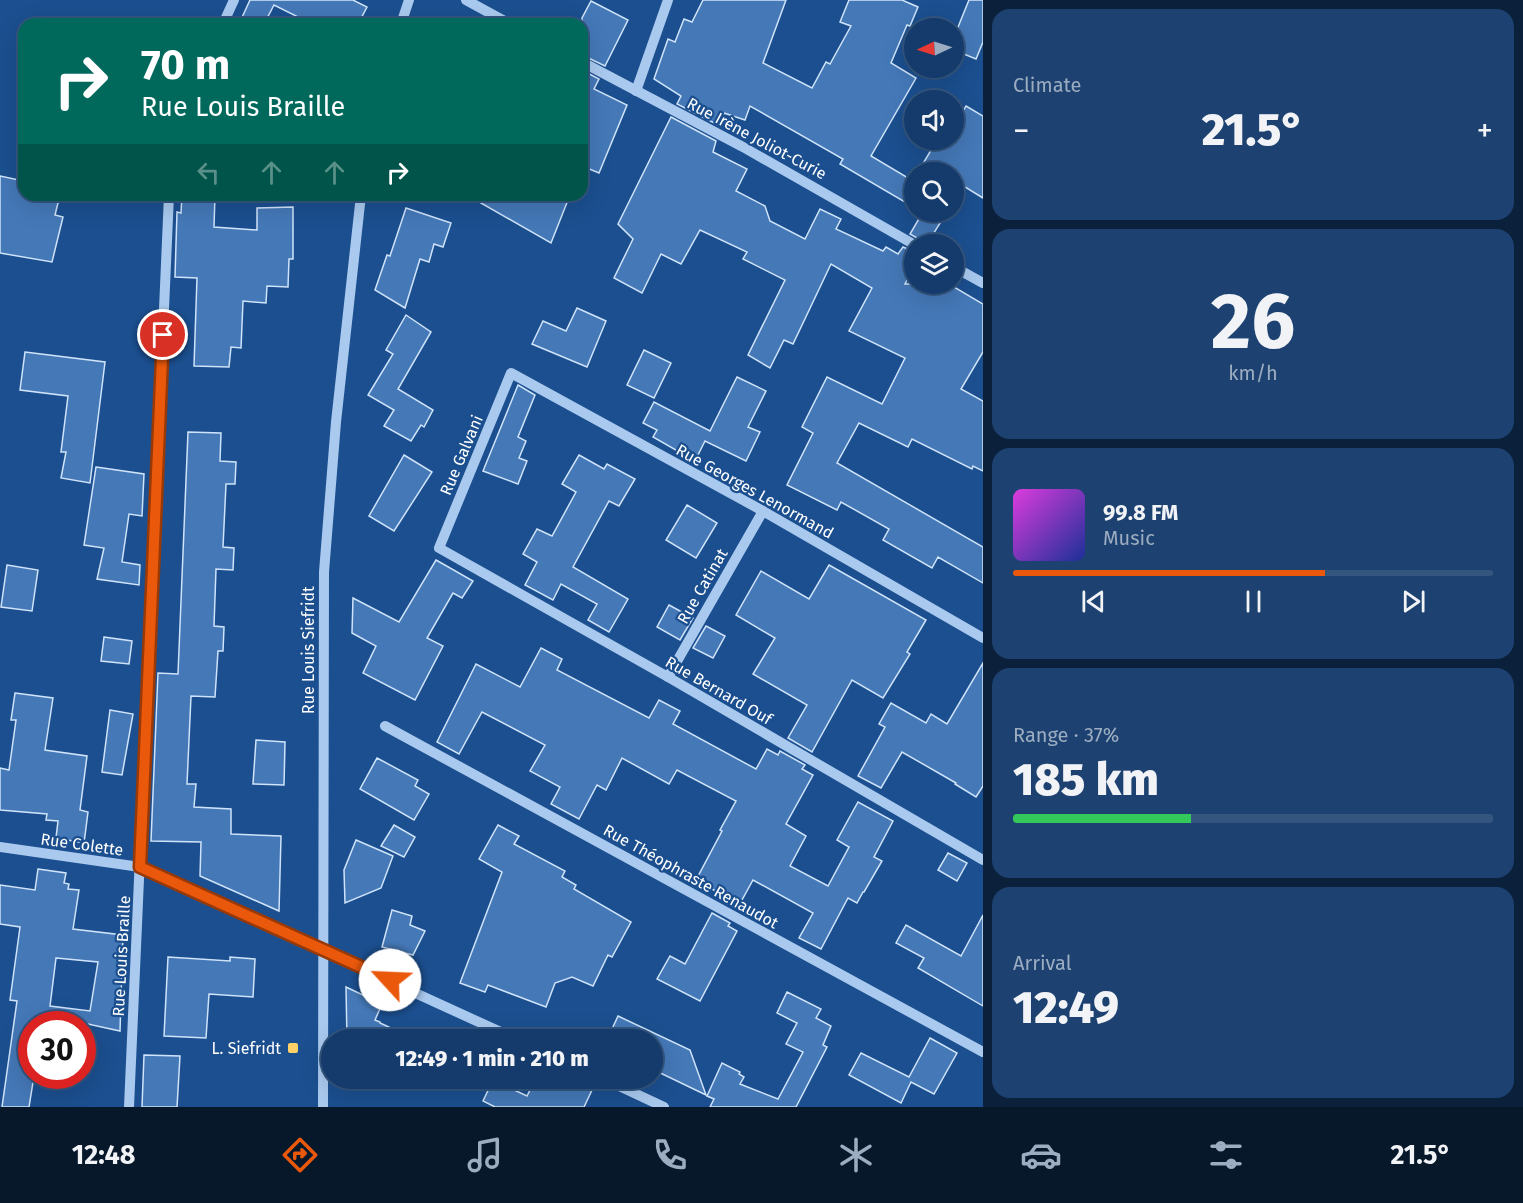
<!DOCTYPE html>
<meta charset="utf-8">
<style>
body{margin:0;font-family:"Fira Sans",sans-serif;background:#1d4271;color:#f1f3f6;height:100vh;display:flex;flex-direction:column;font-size:22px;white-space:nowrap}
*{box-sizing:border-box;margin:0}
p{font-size:20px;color:#9dadc1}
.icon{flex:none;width:33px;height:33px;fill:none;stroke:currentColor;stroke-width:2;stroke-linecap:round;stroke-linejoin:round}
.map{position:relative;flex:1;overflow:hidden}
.details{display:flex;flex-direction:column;gap:9px;padding:9px;background:#0b203b;width:540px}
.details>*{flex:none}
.hud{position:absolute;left:18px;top:18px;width:570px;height:183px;border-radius:18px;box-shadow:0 6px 24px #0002,0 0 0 2px #33557e;background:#00695c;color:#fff;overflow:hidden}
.needle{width:39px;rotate:266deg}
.controls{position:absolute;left:904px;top:18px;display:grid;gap:12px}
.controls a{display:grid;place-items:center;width:60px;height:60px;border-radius:50%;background:#143b6b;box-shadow:0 6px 24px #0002,0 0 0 2px #33557e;font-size:30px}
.speed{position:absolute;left:18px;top:1011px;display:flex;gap:12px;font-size:30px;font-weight:700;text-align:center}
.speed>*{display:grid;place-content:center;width:78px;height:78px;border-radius:50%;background:#143b6b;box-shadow:0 6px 24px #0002,0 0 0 2px #33557e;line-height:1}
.speed .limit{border:9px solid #d22;background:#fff;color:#111}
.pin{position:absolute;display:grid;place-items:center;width:51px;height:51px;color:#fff;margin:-26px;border:3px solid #fff;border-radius:50%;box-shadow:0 2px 6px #0007}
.me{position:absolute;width:66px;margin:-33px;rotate:295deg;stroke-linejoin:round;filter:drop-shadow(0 0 4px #0008)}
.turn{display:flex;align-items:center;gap:21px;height:126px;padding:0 24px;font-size:27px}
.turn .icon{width:78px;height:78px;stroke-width:2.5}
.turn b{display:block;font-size:42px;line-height:51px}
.lanes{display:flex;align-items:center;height:57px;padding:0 24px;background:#0003;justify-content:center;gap:30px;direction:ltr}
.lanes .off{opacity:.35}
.big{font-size:45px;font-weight:800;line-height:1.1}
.details .tile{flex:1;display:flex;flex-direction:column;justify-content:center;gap:9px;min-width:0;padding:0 21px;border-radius:18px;background:#1d4271}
.details .dial{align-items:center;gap:0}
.dial b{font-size:78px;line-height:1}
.song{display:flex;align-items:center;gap:18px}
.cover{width:72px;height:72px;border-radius:9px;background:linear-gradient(135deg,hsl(300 70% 55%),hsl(230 70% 35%))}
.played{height:6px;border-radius:3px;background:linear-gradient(90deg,#ea580c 65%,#33557e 65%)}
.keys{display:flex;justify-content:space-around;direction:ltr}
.heat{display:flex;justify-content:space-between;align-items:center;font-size:33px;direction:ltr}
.charge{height:9px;border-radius:4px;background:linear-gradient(90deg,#34c759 37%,#33557e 0)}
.trip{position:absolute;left:321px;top:1029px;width:342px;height:60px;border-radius:30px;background:#143b6b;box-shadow:0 6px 24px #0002,0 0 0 2px #33557e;font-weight:800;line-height:60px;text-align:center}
.tabs{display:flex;height:96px;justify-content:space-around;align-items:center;background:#08182b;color:#9dadc1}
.tabs .icon{width:42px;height:42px}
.tabs .active{color:#ea580c}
.tabs b{font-size:27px;color:#f1f3f6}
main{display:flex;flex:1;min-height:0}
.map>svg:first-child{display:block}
.building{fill:#4478b7;stroke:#cfe3fa;stroke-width:1.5;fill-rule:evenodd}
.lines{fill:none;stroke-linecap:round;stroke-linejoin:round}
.minor{stroke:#a9c9ee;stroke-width:10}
.route-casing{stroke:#983908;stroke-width:15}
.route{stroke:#ea580c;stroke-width:10}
.poi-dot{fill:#ffd166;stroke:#1b4f8f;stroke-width:2}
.labels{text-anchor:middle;stroke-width:4.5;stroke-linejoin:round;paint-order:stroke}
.street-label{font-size:16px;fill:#fff;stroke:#1b4f8f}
.poi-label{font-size:16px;fill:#fff;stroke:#1b4f8f;text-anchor:end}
</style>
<main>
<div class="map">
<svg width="983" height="1107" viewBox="0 0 983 1107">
<rect width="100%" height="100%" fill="#1b4f8f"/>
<g class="building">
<path d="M 250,0 L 353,0 L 367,7 L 358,24 L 312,24 L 274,5 L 264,24 L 239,24 Z"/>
<path d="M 703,0 L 786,0 L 763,63 L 812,88 L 826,62 L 830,64 L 851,26 L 840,22 L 849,0 L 902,0 L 918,7 L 910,26 L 907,25 L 891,63 L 916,78 L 871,156 L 913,181 L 915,178 L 915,208 L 840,164 L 843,159 L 750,106 L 745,120 L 724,113 L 720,126 L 677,104 L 681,96 L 654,79 L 668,39 L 675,42 L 684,19 L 692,22 Z"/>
<path d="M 969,0 L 983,0 L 983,42 L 976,59 L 954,50 L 954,37 Z"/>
<path d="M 591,1 L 628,20 L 605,66 L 582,55 L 582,18 Z"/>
<path d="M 582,70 L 599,79 L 594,89 L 627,105 L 599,173 L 582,166 Z"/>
<path d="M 966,106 L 983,116 L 983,198 L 962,185 L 954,199 L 954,172 L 918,172 L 937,140 L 954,140 L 954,127 Z"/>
<path d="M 671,117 L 716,141 L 713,152 L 747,169 L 736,191 L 765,206 L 770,221 L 805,239 L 820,209 L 841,219 L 836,229 L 883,251 L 886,247 L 898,254 L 903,247 L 915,252 L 915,266 L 905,284 L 949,284 L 983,304 L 983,352 L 961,389 L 983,401 L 983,471 L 973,466 L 972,469 L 912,439 L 908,447 L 859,423 L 837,463 L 983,547 L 983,583 L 938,557 L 932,568 L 883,540 L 889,529 L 841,502 L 837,510 L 787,485 L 813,433 L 802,427 L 827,377 L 882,404 L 905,358 L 849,331 L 872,288 L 831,264 L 793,344 L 784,340 L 770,368 L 748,355 L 785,280 L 743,259 L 747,252 L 700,230 L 681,264 L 661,254 L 642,293 L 614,278 L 633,239 L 618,224 Z"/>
<path d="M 0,176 L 24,181 L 24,195 L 60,195 L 55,215 L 63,217 L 52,262 L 0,253 Z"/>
<path d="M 182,195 L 215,195 L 214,227 L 257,230 L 257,208 L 293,207 L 293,259 L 289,259 L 288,287 L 267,286 L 266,303 L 243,301 L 241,348 L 231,347 L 229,367 L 194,366 L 197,278 L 175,277 L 177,212 L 181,213 Z"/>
<path d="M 467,195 L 570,195 L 551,243 Z"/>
<path d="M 406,208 L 451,223 L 443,247 L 434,244 L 429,262 L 420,259 L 405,308 L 375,290 L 387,255 L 390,256 Z"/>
<path d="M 921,212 L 947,212 L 927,244 L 922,244 L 919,239 L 910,234 L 923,212 Z"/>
<path d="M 577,308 L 606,321 L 587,367 L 532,344 L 543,321 L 566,331 Z"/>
<path d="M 406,315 L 431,332 L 398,389 L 433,410 L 424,427 L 421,425 L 411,441 L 384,426 L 394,410 L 368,395 L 393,354 L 386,350 Z"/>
<path d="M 644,350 L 671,363 L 654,398 L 627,385 Z"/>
<path d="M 25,352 L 105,362 L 90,483 L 61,478 L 66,452 L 61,452 L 68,396 L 20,390 Z"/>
<path d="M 737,377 L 766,391 L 748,427 L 760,432 L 746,461 L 705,441 L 695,461 L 653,437 L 657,430 L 643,423 L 654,402 L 710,431 Z"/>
<path d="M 518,385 L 535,395 L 518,437 L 526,441 L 519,458 L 527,461 L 518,484 L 483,471 Z"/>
<path d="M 188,432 L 221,433 L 220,461 L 236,462 L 235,484 L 226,484 L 223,547 L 234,548 L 233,570 L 216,569 L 214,626 L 224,627 L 223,651 L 218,651 L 215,697 L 191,696 L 187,784 L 196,784 L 194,807 L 231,809 L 231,834 L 281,836 L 279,911 L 200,876 L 201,842 L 151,841 L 158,673 L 178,674 Z"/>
<path d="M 404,455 L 432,472 L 394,531 L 369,516 Z"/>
<path d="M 579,455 L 604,469 L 607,464 L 635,479 L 619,506 L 609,501 L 573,567 L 628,599 L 609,632 L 588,620 L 597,604 L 561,584 L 553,600 L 525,585 L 537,562 L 523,554 L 537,529 L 552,536 L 576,492 L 562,484 Z"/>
<path d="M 96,467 L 144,474 L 142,516 L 129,514 L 122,562 L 140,565 L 139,585 L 97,579 L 104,548 L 84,545 Z"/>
<path d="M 687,505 L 717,523 L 696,558 L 666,540 Z"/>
<path d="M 436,560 L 473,581 L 462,598 L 453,593 L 427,638 L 443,646 L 415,700 L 363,673 L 376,646 L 352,633 L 353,598 L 399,622 Z"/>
<path d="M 7,565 L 38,570 L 32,611 L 1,607 Z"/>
<path d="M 829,565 L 926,620 L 907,652 L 910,654 L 883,698 L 852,680 L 812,752 L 788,738 L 807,705 L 753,674 L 775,638 L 736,615 L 761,571 L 809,599 Z"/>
<path d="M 669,605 L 693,618 L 680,640 L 657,627 Z"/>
<path d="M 706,626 L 725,636 L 713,658 L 693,648 Z"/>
<path d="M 104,637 L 132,641 L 129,664 L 101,661 Z"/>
<path d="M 541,648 L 562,659 L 557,670 L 649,718 L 659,700 L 680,711 L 673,724 L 756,769 L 767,749 L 778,755 L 780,751 L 805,765 L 802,769 L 813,775 L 786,824 L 806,836 L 790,866 L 828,886 L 849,847 L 837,840 L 858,802 L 893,821 L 874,857 L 882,861 L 864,892 L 863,892 L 857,903 L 848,898 L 821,949 L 799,938 L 813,913 L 753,880 L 737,909 L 719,899 L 721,895 L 718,894 L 719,893 L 696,880 L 722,831 L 720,830 L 736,801 L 677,770 L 669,784 L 622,758 L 606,790 L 597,785 L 579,819 L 551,804 L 560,787 L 530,771 L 545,745 L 482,712 L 459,754 L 437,742 L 476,664 L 520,687 Z"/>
<path d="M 983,663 L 983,786 L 976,797 L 955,784 L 956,783 L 902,752 L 881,788 L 858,776 L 885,727 L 879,724 L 891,703 L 926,723 L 931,714 L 947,724 Z"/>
<path d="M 15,693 L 53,698 L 45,750 L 87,756 L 80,810 L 88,812 L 84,843 L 56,838 L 58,821 L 46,820 L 47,814 L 0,810 L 0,768 L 9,770 L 16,720 L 11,720 Z"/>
<path d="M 110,710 L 133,714 L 122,775 L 102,772 Z"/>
<path d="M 256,740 L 285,742 L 284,785 L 253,784 Z"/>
<path d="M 377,758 L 418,780 L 415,786 L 429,794 L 414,820 L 360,789 Z"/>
<path d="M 394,825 L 415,837 L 404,857 L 381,846 Z"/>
<path d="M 498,825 L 519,836 L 514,844 L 565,871 L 562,877 L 576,885 L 574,889 L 631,922 L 612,957 L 608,955 L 593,986 L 572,977 L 555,983 L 546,1007 L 488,985 L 485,992 L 460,983 L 502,872 L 479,859 Z"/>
<path d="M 356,840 L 393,856 L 381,888 L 345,903 L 344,870 Z"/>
<path d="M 948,853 L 967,863 L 957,881 L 938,870 Z"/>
<path d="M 38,869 L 66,873 L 64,883 L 69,884 L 68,889 L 79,890 L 73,929 L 123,935 L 120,1031 L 88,1024 L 32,1024 L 32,1076 L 34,1076 L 29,1107 L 2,1107 L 17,1001 L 10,1000 L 20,927 L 0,924 L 0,885 L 35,890 ZM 56,958 L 98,962 L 90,1011 L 50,1006 Z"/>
<path d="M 392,910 L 412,916 L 410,925 L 425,931 L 413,955 L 382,947 Z"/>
<path d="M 712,913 L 730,923 L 728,926 L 737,931 L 700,1001 L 657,979 L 670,956 L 685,964 Z"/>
<path d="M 983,915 L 983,1006 L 918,968 L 924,958 L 896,943 L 906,925 L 961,956 Z"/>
<path d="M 168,957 L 230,961 L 230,957 L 255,959 L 253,997 L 209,994 L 206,1038 L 164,1036 Z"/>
<path d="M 346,987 L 382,1004 L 375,1020 L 380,1022 L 380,1023 L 417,1040 L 347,1040 Z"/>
<path d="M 787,992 L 821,1009 L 816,1018 L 831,1026 L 823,1045 L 827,1047 L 796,1107 L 710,1107 L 714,1099 L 707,1096 L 722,1063 L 740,1072 L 739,1074 L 744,1077 L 740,1084 L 778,1099 L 803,1052 L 786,1044 L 797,1023 L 777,1013 Z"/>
<path d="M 618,1016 L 690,1050 L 706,1095 L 652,1069 L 652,1040 L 607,1040 Z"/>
<path d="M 930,1038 L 957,1053 L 934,1094 L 911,1082 L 901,1103 L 849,1075 L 861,1053 L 909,1077 Z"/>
<path d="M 144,1055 L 180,1056 L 177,1107 L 142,1107 Z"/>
<path d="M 536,1078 L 568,1078 L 592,1090 L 584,1107 L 495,1107 L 483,1101 L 493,1080 L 527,1096 Z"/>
</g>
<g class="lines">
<g class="minor">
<path d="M 466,0 L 510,24"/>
<path d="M 223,24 L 234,0"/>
<path d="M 401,24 L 409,0"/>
<path d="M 582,62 L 743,147 L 915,245"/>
<path d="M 636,91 L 668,0"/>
<path d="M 954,267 L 983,283"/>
<path d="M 983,638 L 763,511 L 511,373 L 439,548 L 668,677 L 983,860"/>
<path d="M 668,677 L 763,511"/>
<path d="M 385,726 L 983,1052"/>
<path d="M 0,847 L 140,867 L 518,1040"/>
<path d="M 602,1078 L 664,1107"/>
<path d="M 129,1107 L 169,195"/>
<path d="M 323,1107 L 324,572 L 336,422 L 361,195"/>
</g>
</g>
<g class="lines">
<defs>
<path id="route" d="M 163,335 L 140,867 L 390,980"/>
</defs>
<use href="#route" class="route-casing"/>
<use href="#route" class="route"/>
</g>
<rect class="poi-dot" x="287" y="1042" width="12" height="12" rx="3"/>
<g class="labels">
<g class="street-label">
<text transform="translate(757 138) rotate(28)" y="6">Rue Irène Joliot-Curie</text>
<text transform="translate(461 455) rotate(-67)" y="6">Rue Galvani</text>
<text transform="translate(755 491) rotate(29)" y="6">Rue Georges Lenormand</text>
<text transform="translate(702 586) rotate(-60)" y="6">Rue Catinat</text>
<text transform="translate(308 650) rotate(-90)" y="6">Rue Louis Siefridt</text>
<text transform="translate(719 690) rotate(30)" y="6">Rue Bernard Ouf</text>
<text transform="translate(82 844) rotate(8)" y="6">Rue Colette</text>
<text transform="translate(691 876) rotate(29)" y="6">Rue Théophraste Renaudot</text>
<text transform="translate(121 956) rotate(-87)" y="6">Rue Louis Braille</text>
</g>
<g class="poi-label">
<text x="281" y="1054">L. Siefridt</text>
</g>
</g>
</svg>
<div class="controls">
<a><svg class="needle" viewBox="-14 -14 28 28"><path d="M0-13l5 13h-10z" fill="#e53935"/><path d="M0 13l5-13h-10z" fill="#9dadc1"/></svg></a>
<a><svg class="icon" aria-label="sound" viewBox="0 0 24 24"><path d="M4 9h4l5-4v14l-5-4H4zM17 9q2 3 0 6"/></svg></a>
<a><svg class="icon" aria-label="search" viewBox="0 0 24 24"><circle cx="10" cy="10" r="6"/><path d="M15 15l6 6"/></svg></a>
<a><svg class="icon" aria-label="layers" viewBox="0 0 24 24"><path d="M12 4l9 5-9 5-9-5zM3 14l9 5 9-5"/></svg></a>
</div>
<div class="speed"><div class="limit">30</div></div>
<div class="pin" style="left:163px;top:335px;background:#d93025"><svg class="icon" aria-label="arrive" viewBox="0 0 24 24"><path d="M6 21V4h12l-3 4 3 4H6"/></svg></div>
<svg class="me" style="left:390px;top:980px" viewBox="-20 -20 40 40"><circle r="19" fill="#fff"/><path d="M0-13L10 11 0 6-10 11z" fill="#ea580c"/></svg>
<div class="trip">12:49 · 1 min · 210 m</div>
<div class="hud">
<div class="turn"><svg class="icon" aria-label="right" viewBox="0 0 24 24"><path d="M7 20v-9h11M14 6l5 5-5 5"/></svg><div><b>70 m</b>Rue Louis Braille</div></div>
<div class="lanes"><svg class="icon off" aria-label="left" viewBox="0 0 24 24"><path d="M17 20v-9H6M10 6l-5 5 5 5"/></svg><svg class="icon off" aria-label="ahead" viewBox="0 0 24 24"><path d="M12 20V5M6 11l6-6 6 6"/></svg><svg class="icon off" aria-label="ahead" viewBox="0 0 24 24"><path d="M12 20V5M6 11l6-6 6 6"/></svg><svg class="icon" aria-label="right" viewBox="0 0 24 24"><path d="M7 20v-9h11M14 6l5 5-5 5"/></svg></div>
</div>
</div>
<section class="details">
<div class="tile"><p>Climate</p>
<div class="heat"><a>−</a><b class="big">21.5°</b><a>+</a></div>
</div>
<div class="tile dial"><b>26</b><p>km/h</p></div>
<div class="tile">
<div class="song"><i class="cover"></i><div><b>99.8 FM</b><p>Music</p></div></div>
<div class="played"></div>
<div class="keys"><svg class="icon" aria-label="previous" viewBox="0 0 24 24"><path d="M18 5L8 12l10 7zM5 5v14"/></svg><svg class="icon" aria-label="pause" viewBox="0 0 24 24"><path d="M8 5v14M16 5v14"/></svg><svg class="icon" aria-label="next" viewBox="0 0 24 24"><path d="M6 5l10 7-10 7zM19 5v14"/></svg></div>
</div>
<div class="tile"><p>Range · 37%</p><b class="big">185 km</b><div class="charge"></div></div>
<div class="tile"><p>Arrival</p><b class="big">12:49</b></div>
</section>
</main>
<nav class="tabs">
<b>12:48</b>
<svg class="icon active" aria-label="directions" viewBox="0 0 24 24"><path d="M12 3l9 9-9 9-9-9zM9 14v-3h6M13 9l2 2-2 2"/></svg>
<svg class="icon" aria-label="music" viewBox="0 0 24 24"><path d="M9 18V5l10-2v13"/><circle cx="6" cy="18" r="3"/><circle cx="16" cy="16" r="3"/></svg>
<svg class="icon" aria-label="phone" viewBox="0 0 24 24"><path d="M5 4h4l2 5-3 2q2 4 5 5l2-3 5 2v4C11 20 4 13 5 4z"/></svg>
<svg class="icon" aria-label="climate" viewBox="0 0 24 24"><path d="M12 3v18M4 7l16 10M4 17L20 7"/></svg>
<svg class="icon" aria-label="car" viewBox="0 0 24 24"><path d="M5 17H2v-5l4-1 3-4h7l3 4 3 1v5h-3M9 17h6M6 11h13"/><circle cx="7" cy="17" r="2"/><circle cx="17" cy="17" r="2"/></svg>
<svg class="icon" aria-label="filters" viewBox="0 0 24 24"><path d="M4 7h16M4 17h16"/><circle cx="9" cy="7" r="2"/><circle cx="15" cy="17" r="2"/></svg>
<b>21.5°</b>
</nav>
